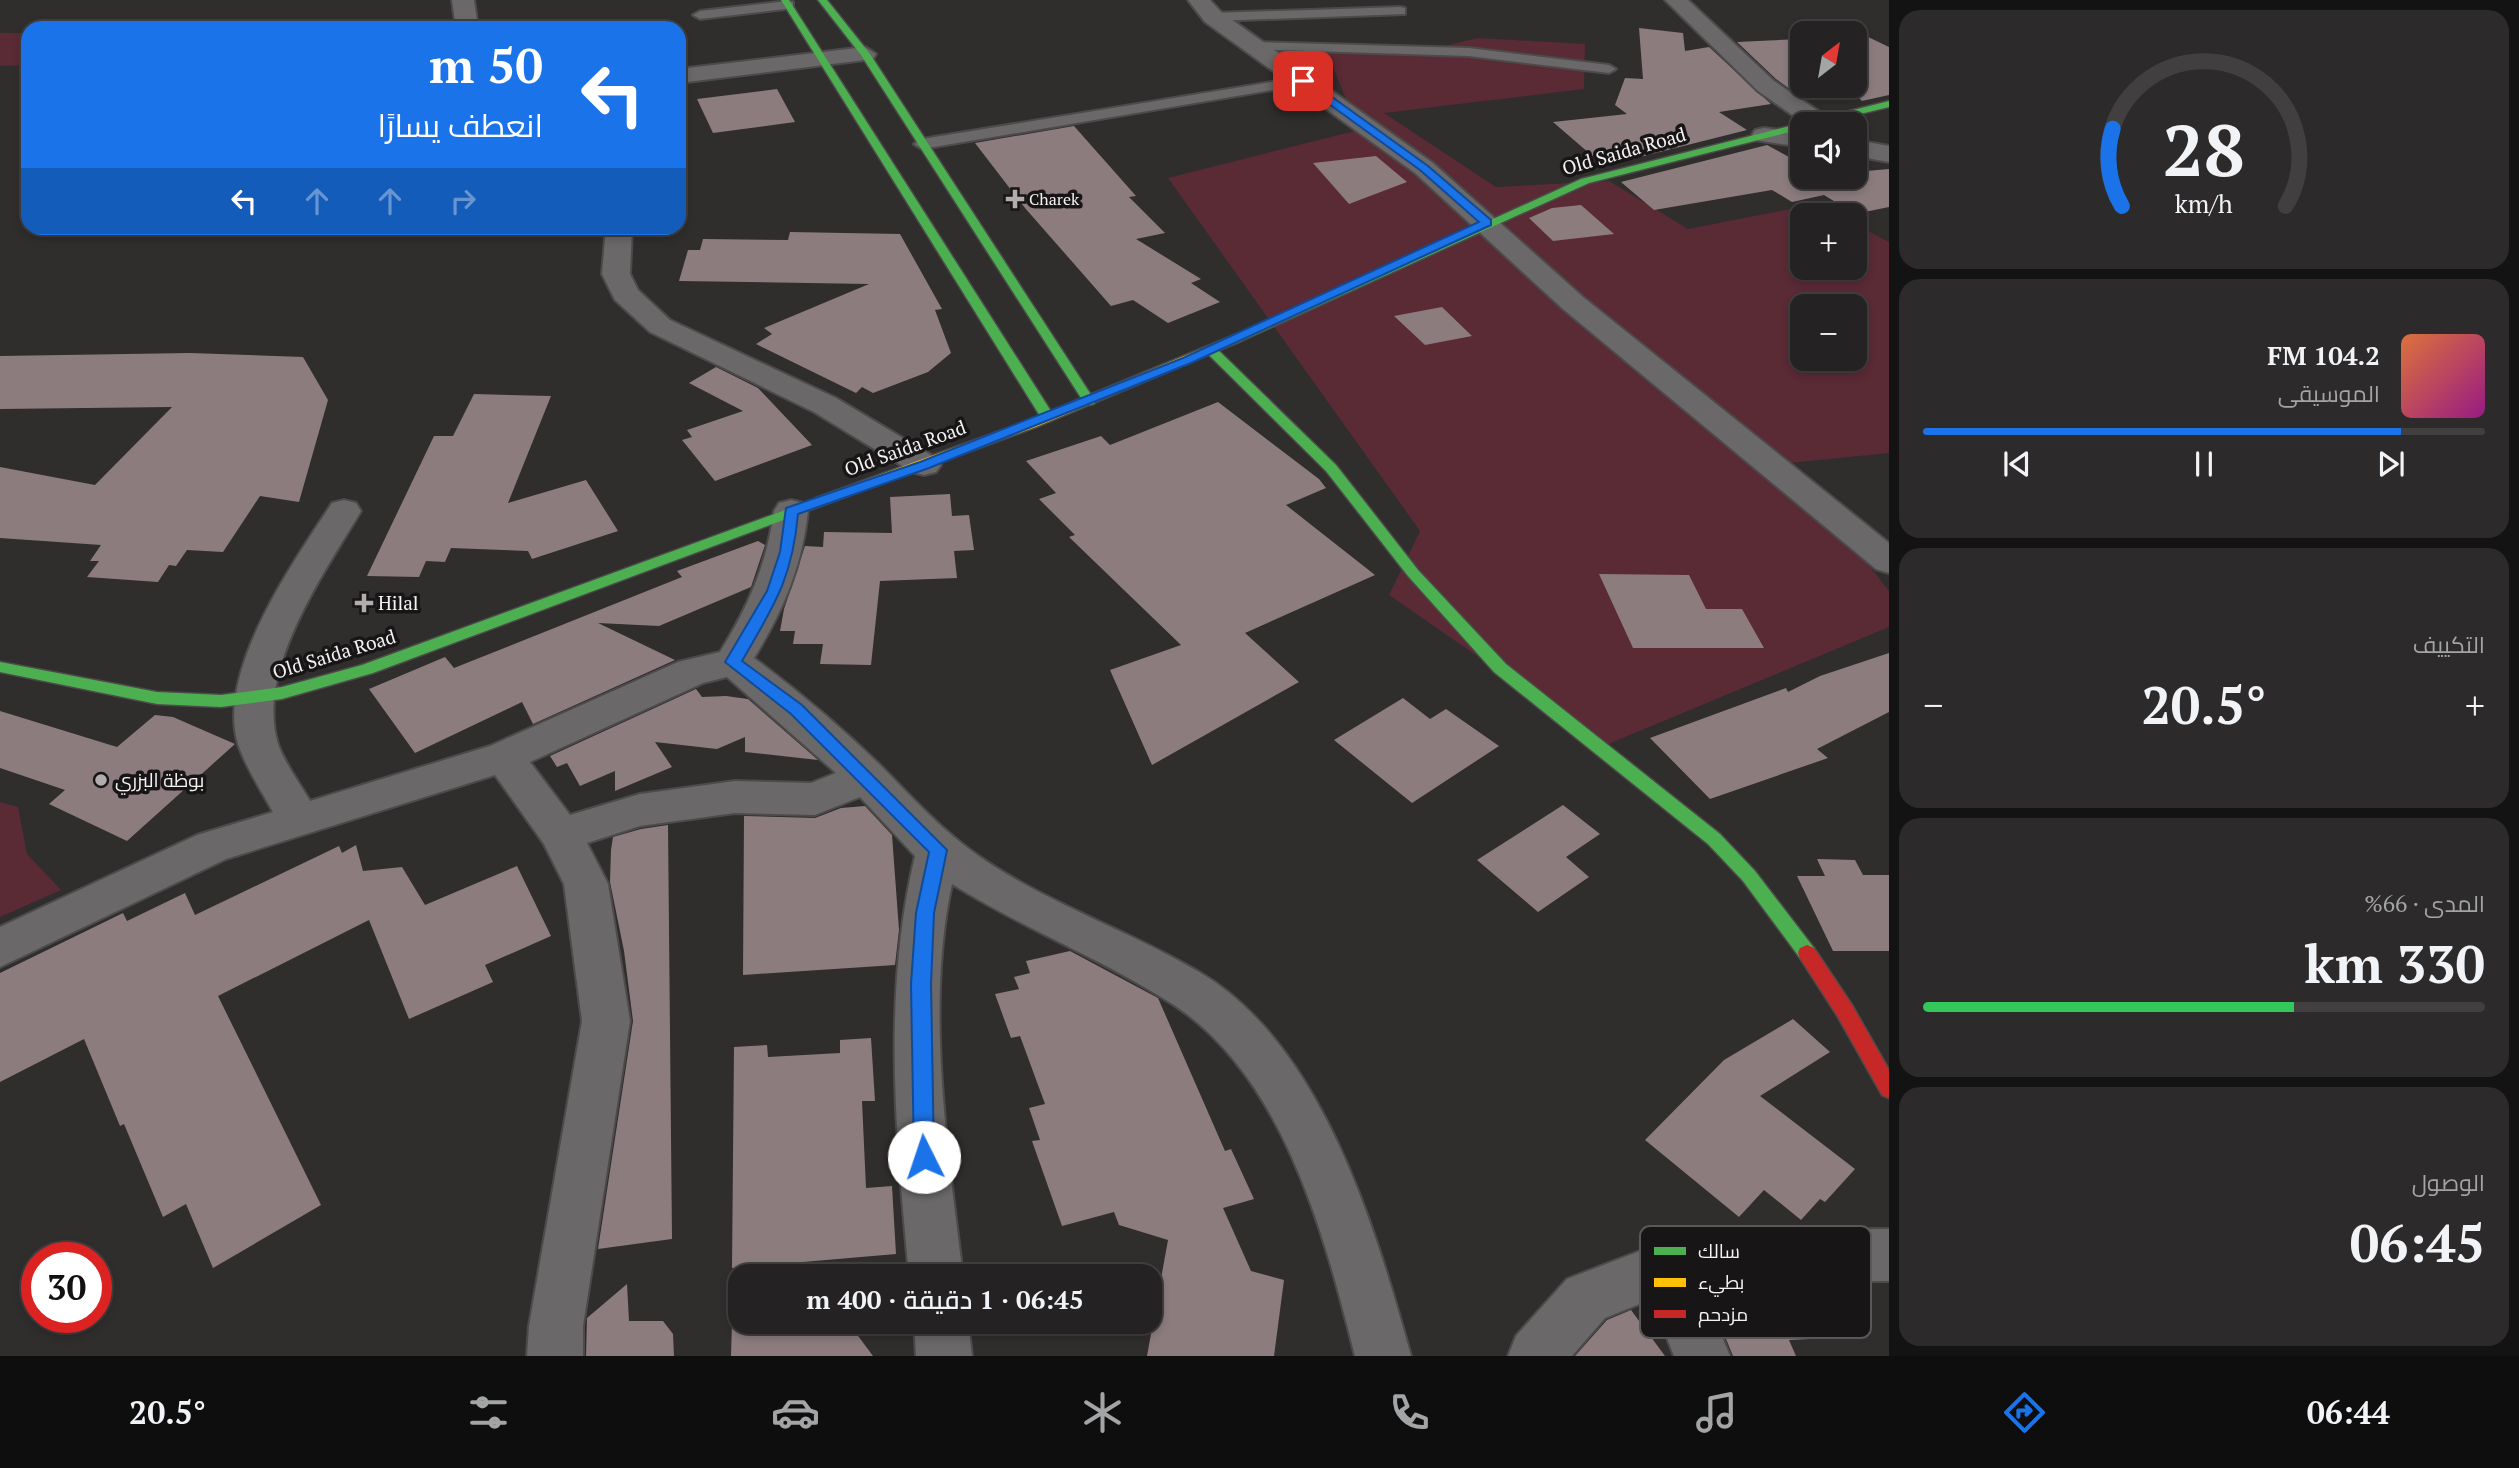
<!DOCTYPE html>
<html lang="ar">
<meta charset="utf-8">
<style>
body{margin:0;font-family:"PT Serif",Cairo,serif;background:#2c2a2a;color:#f1f3f6;direction:rtl;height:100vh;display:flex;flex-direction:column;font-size:26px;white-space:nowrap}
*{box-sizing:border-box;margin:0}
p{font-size:23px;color:#a3a4a5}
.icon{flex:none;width:38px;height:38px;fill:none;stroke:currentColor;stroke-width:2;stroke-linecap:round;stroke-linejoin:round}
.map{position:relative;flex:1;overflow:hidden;direction:ltr}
.drawer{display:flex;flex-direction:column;gap:10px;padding:10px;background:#141313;width:630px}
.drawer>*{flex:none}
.hud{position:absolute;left:21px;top:21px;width:665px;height:214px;border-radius:21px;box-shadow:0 4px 10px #0003,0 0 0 2px #413f40;direction:rtl;background:#1a73e8;color:#fff;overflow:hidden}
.needle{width:46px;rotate:31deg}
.tools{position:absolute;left:1790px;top:21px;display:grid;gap:14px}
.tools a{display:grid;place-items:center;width:77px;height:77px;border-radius:14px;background:#242222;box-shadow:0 4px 10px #0003,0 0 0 2px #413f40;font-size:35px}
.speed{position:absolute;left:21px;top:1242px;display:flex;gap:14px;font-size:35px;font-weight:700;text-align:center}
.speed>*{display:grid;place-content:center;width:91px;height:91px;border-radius:50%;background:#242222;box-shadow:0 4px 10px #0003,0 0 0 2px #413f40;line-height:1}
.speed .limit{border:10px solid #d22;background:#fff;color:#111}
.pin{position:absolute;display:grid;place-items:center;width:60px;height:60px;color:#fff;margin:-30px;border-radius:14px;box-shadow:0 4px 10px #0006}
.me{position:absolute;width:77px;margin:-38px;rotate:356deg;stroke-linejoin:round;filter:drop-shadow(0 0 5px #0008)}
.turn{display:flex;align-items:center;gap:24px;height:147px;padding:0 28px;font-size:32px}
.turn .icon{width:91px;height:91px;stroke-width:2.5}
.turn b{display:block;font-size:49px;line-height:60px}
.lanes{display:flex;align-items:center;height:66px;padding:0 28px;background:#0003;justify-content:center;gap:35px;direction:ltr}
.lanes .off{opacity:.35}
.big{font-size:52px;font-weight:600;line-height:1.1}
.drawer .card{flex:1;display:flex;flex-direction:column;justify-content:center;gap:10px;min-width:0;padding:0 24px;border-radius:21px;background:#2c2a2a}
.drawer .dial{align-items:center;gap:0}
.dial svg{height:182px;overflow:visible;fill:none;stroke:#413f40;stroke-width:7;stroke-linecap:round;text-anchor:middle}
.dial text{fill:#f1f3f6;stroke:none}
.song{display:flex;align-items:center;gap:21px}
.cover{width:84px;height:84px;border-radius:10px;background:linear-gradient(135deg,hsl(20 70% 55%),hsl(310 70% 35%))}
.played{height:7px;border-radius:4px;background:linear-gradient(90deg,#1a73e8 85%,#413f40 85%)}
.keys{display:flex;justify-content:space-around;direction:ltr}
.heat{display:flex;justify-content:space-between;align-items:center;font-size:38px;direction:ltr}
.charge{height:10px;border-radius:5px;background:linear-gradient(90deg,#34c759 66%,#413f40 0)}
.trip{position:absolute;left:728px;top:1264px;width:434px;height:70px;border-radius:21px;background:#242222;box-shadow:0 4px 10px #0003,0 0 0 2px #413f40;font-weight:600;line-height:70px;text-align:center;direction:rtl}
.tab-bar{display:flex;height:112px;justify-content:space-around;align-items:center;background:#0e0e0e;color:#a3a4a5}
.tab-bar .icon{width:49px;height:49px}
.tab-bar .on{color:#1a73e8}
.tab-bar b{font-size:32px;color:#f1f3f6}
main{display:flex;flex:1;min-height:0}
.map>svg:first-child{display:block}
.green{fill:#5a2a35;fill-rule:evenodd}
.building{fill:#8c7c7e}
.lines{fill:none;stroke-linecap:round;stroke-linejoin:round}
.lane-casing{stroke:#4c4a4a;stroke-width:4}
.street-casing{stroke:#4c4a4a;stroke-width:4}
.fast-casing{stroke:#4c4a4a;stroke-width:3}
.slow-casing{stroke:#4c4a4a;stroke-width:3}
.jam-casing{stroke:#4c4a4a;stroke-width:3}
.lane{fill:#6a6868;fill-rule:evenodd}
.street{fill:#6a6868;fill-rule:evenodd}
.fast{fill:#4caf50;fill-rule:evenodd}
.slow{fill:#ffc107;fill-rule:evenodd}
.jam{fill:#c62828;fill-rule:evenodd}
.route{fill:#1a73e8;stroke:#114b97;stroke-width:2}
.poi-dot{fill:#b1adae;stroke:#171515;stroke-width:2.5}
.labels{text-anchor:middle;stroke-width:7;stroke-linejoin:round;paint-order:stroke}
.far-poi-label{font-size:16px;fill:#f6f2f3;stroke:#171515;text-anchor:start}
.street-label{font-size:19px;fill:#f6f2f3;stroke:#171515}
.poi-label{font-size:19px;fill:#f6f2f3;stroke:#171515;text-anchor:start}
.key{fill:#171515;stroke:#5a5758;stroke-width:2}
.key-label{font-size:19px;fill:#f6f2f3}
</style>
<main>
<section class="drawer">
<div class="card dial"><svg viewBox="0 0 100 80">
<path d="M14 69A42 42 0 1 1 86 69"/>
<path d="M14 69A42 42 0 0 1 10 35" stroke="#1a73e8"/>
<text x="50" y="56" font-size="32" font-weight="700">28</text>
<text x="50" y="72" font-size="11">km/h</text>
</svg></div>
<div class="card">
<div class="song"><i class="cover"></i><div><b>104.2 FM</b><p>الموسيقى</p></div></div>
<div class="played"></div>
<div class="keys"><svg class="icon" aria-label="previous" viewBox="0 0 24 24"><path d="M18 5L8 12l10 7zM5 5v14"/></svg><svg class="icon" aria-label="pause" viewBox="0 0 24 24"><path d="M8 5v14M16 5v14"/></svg><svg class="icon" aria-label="next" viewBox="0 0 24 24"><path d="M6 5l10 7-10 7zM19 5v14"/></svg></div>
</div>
<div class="card"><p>التكييف</p>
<div class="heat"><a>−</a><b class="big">20.5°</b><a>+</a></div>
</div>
<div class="card"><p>المدى · 66%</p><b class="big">330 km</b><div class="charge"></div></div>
<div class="card"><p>الوصول</p><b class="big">06:45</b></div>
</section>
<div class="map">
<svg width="1889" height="1356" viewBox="0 0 1889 1356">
<rect width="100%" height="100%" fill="#302d2d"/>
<g class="green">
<path d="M 0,33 L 28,33 L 28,65 L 0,66 Z"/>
<path d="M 1478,38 L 1585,44 L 1584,89 L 1384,113 L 1496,187 L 1609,181 L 1688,229 L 1816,204 L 1837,215 L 1802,215 L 1802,268 L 1855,268 L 1855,224 L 1889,242 L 1889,453 L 1789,463 L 1889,591 L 1889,627 L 1606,745 L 1389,595 L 1420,531 L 1168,178 L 1359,130 L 1324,46 L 1432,49 ZM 1802,306 L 1855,306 L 1855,359 L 1802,359 Z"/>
<path d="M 0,802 L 18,807 L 27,854 L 61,890 L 0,917 Z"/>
</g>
<g class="building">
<path d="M 1639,28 L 1683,33 L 1685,51 L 1709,47 L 1771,104 L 1719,112 L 1747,130 L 1604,166 L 1553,122 L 1627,114 L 1615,105 L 1625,78 L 1643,79 Z"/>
<path d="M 1864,35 L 1889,47 L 1889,95 L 1862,101 L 1852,91 L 1804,99 L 1776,79 L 1737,42 L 1802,39 L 1802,86 L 1855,86 L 1855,36 Z"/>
<path d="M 777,89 L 795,122 L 713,133 L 697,99 Z"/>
<path d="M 1074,126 L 1136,196 L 1129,197 L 1165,233 L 1136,239 L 1201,279 L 1191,283 L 1220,302 L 1168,323 L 1133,300 L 1111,306 L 1025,208 L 975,143 Z"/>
<path d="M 1767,145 L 1802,164 L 1802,177 L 1855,177 L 1855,172 L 1889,169 L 1889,207 L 1855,214 L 1824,195 L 1792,202 L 1772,190 L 1654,210 L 1621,182 Z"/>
<path d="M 1376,156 L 1407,182 L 1349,204 L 1313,163 Z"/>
<path d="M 1581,205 L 1614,234 L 1553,241 L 1529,218 L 1552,208 Z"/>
<path d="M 790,232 L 900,234 L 942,309 L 935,310 L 951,353 L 928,372 L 873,393 L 862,387 L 856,393 L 756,344 L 772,334 L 764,328 L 869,284 L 679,281 L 688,250 L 700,250 L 703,239 L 788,240 Z"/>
<path d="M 1442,307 L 1472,336 L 1425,345 L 1394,316 Z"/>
<path d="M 190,353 L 303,357 L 328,400 L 299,502 L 260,496 L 223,552 L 187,550 L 176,566 L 169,565 L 158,582 L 87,577 L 99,561 L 90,561 L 101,545 L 0,538 L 0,467 L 95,485 L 172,407 L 0,409 L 0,356 Z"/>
<path d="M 716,367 L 758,388 L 812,445 L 715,481 L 682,440 L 692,437 L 687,430 L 743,411 L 689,383 Z"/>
<path d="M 474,394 L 551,396 L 508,503 L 586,480 L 618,531 L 532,559 L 528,551 L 451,548 L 445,562 L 426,561 L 419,577 L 367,576 L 434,436 L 453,436 Z"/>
<path d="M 1218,402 L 1319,479 L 1326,488 L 1286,505 L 1375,575 L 1245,633 L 1299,682 L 1152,765 L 1110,670 L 1181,645 L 1069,537 L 1075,535 L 1039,499 L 1056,493 L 1026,461 L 1101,436 L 1110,445 Z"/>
<path d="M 950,494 L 952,516 L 969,515 L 974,550 L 954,551 L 957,578 L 880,581 L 871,665 L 820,664 L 823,644 L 793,644 L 795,631 L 780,631 L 784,609 L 805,546 L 823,547 L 824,532 L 892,533 L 890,497 Z"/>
<path d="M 758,541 L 765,545 L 751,587 L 659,626 L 598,623 L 675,660 L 533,724 L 522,702 L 415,753 L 369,689 L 445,657 L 454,668 L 682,577 L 677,571 Z"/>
<path d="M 1599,574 L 1689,575 L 1706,609 L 1742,609 L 1764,648 L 1633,648 Z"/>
<path d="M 1889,653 L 1889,712 L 1817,749 L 1828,758 L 1710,799 L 1650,738 L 1786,688 L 1788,692 L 1820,676 Z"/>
<path d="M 696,689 L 702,697 L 726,696 L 748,699 L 818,760 L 745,752 L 745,737 L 717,749 L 655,742 L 672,767 L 615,791 L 615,771 L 580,786 L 567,763 L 557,767 L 550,756 Z"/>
<path d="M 1403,698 L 1430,719 L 1446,709 L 1499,746 L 1412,803 L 1334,740 Z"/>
<path d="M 0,711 L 117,747 L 155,715 L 173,717 L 235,744 L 127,841 L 49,804 L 65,790 L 0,768 Z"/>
<path d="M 1563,805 L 1600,834 L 1566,857 L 1589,877 L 1538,912 L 1477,860 Z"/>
<path d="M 865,806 L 892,835 L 899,930 L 895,965 L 743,975 L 744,816 L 815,818 L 841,808 Z"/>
<path d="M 668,825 L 672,1239 L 598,1249 L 633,1021 L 624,951 L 610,882 L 611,850 L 613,837 L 641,829 Z"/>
<path d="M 356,845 L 363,871 L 402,867 L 425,905 L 517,866 L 551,936 L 485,965 L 493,982 L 409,1019 L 369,920 L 218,996 L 321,1205 L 213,1268 L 186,1204 L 163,1217 L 124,1124 L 120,1126 L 84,1039 L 0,1082 L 0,973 L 123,913 L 127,921 L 185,893 L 195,915 L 339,846 L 342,853 Z"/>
<path d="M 1817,859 L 1855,860 L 1863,875 L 1889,875 L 1889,951 L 1833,951 L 1797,876 L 1825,876 Z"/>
<path d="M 1070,951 L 1158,998 L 1225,1151 L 1231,1149 L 1254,1199 L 1223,1208 L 1251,1271 L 1284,1280 L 1274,1356 L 1147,1356 L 1168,1240 L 1119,1225 L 1114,1212 L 1062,1226 L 1032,1141 L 1040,1140 L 1029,1108 L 1045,1104 L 1020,1036 L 1011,1038 L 995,994 L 1019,989 L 1014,977 L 1030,973 L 1026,961 Z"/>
<path d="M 1793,1019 L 1830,1052 L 1760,1096 L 1855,1169 L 1825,1202 L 1820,1199 L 1801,1220 L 1764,1190 L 1739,1217 L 1645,1140 L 1724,1060 Z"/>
<path d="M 871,1038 L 875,1101 L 862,1101 L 866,1188 L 892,1186 L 896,1254 L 732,1268 L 734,1047 L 767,1045 L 768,1057 L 840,1053 L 840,1040 Z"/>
<path d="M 627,1284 L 629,1321 L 663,1321 L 673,1334 L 674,1356 L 586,1356 L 587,1318 Z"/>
<path d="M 1791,1299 L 1810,1339 L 1789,1340 L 1796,1356 L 1733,1356 L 1715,1312 L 1747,1311 L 1743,1300 Z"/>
<path d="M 1631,1310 L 1665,1356 L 1575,1356 L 1607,1320 Z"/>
<path d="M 732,1321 L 847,1321 L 873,1356 L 731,1356 Z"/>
</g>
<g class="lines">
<defs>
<g id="lane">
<path d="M 788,1 L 793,2 L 793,8 L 700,19 L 693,15 L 700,11 Z"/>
<path d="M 1400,7 L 1405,8 L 1405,14 L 1213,21 L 1206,17 L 1213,13 Z"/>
<path d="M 1254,42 L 1469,48 L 1609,65 L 1616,69 L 1609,73 L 1469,56 L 1249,49 L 1247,46 Z"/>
<path d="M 1303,77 L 1308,78 L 1308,84 L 922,149 L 914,144 L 922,139 Z"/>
<path d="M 580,228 L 628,228 C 618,237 590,237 580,228 Z"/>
</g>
<g id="street">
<path d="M 452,0 L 474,0 L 478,28 L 456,28 Z"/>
<path d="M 1188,0 L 1210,0 L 1221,12 L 1433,163 L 1583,297 L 1889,543 L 1889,573 L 1876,569 L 1563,309 L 1415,173 L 1205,22 Z"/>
<path d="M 1665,0 L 1688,0 L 1774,81 L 1827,117 L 1829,124 L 1805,124 L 1758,91 Z"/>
<path d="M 562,21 L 592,21 L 603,28 L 551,28 Z"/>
<path d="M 865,47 L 876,54 L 873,59 L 679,83 L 679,69 Z"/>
<path d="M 1764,128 L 1802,133 L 1802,147 L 1755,140 L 1752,135 L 1755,130 Z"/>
<path d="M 1855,140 L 1889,146 L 1889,162 L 1855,156 Z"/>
<path d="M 606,228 L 632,228 L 630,274 L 638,290 L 670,320 L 836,398 L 936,458 L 941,465 L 936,472 L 924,475 L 912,472 L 814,412 L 650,332 L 615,300 L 602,274 Z"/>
<path d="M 344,500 L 356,503 L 361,511 C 325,572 255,670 278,744 C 285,764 299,782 310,801 L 490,746 L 678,662 L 720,652 C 748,607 767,564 774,511 L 779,503 L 791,500 L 803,503 L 808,511 C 802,567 783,611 754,658 C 798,691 840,726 879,764 C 912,797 941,830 980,857 C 1048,904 1128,930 1199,972 C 1322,1044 1375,1227 1411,1356 L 1355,1356 C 1324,1233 1282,1070 1166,1000 C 1097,957 1021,927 952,884 C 925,1007 948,1151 963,1276 L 909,1276 C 896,1135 882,994 915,856 L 860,797 L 815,815 L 735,813 L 640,826 L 587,843 L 608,884 L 630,1021 L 583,1326 L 583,1356 L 527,1356 L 529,1326 L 582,1021 L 564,884 L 544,844 L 495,775 L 226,859 L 0,967 L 0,927 L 197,835 L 273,812 C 261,790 246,768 238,744 C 216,671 293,563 332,503 ZM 727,677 L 836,773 L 811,783 L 735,781 L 640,794 L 570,815 L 530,762 L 703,683 Z"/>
<path d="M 1889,1229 L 1889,1281 L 1755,1282 L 1702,1289 L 1730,1356 L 1674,1356 L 1652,1299 L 1605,1318 L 1572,1356 L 1508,1356 L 1516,1336 L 1567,1279 L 1666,1241 L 1755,1230 Z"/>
<path d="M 914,1321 L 968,1321 L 972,1356 L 916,1356 Z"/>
</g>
<g id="fast">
<path d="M 781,0 L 789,0 L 1054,416 L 1052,419 L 1047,420 L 1040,416 Z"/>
<path d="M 818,0 L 827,0 L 870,54 L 1095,401 L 1094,404 L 1089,405 L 1083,401 L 861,55 Z"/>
<path d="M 1889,101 L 1889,107 L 1819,124 L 1802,124 L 1802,129 L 1589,183 L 1241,341 L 1233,341 L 1231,338 L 1581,179 Z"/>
<path d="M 1211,346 L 1215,347 L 1336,465 L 1418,570 L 1506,664 L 1720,834 L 1755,871 L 1814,948 L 1816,953 L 1814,958 L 1807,961 L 1800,958 L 1743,881 L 1708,844 L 1494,672 L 1408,576 L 1326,471 L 1207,353 L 1207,347 Z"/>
<path d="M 821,497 L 826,498 L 828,501 L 826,504 L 373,673 L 282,699 L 221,707 L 157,704 L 0,672 L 0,662 L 157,692 L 221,695 L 282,687 L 362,665 Z"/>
</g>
<path id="slow" d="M 1237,334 L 1243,338 L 1241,341 L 1036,427 L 826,504 L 821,505 L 814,501 L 816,498 L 1027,421 Z"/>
<path id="jam" d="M 1807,945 L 1814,948 L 1852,1005 L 1889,1070 L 1889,1098 L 1882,1095 L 1838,1017 L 1800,958 L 1798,953 L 1800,948 Z"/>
</defs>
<use href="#lane" class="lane-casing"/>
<use href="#street" class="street-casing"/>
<use href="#fast" class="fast-casing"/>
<use href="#slow" class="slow-casing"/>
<use href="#jam" class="jam-casing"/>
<use href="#lane" class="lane"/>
<use href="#street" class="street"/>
<use href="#fast" class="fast"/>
<use href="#slow" class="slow"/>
<use href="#jam" class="jam"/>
</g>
<path class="route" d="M 1300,79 L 1307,79 L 1428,166 L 1491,220 L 1491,225 L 1191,363 L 929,468 L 798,514 C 792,580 774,605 742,661 L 802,705 L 947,850 L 934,913 L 931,984 L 934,1157 L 931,1164 L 924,1167 L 917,1164 L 914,1157 L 911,984 L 916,913 L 929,852 L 791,714 L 725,662 L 767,591 L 780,552 L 786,508 L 920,462 L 1183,358 L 1479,222 L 1420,170 L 1300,83 Z"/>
<g class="poi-dot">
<path d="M1011.5 188.5h7v7h7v7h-7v7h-7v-7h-7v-7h7z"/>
<path d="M360.5 592.5h7v7h7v7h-7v7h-7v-7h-7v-7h7z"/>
<circle cx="101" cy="780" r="7"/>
</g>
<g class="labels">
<g class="far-poi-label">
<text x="1029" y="205">Charek</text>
</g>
<g class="street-label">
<text transform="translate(1624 151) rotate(-16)" y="7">Old Saida Road</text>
<text transform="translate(905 448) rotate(-20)" y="7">Old Saida Road</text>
<text transform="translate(334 654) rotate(-17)" y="7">Old Saida Road</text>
</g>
<g class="poi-label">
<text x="378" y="610">Hilal</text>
<text x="115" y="787">بوظة البزري</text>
</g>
</g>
<rect x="1640" y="1226" width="231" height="112" rx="10" class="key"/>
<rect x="1654" y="1247" width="32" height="8" fill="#4caf50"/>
<rect x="1654" y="1278" width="32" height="9" fill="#ffc107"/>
<rect x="1654" y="1310" width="32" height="8" fill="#c62828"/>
<g class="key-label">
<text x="1698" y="1258">سالك</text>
<text x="1698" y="1289">بطيء</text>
<text x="1698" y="1321">مزدحم</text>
</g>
</svg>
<div class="tools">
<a><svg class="needle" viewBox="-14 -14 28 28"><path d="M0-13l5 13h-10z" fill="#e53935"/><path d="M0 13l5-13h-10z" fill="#a3a4a5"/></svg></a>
<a><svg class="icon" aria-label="sound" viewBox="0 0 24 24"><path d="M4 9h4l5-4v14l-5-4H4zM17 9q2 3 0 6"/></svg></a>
<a>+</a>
<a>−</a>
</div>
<div class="speed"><div class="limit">30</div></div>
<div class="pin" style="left:1303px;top:81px;background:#d93025"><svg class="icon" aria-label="arrive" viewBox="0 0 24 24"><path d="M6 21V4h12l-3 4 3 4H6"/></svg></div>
<svg class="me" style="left:924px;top:1157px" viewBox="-20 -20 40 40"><circle r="19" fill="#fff"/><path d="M0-13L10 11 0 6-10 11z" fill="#1a73e8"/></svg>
<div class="trip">06:45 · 1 دقيقة · 400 m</div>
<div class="hud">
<div class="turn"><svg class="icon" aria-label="left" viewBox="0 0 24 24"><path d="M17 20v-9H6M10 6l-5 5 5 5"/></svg><div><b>50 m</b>انعطف يسارًا</div></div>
<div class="lanes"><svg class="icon" aria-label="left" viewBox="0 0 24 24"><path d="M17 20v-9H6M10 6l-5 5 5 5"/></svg><svg class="icon off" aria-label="ahead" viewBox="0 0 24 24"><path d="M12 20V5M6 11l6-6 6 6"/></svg><svg class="icon off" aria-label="ahead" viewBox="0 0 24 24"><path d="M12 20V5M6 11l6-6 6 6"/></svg><svg class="icon off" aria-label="right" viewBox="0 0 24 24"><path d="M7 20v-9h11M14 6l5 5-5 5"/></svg></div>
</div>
</div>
</main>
<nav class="tab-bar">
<b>06:44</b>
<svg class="icon on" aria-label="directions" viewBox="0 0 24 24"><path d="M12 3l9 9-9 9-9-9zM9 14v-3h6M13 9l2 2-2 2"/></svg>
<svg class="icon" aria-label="music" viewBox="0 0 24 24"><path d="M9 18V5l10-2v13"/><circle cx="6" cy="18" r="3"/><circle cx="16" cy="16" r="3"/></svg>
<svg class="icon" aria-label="phone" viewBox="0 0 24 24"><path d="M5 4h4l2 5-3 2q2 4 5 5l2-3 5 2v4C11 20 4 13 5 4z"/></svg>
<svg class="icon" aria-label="climate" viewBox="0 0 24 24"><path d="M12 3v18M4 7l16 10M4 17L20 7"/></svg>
<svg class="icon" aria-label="car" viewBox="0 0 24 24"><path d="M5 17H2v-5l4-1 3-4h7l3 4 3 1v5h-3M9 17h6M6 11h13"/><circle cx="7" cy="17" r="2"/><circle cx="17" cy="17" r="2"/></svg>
<svg class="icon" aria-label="filters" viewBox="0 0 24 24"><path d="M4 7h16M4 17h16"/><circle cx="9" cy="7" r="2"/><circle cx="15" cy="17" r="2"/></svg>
<b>20.5°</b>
</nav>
